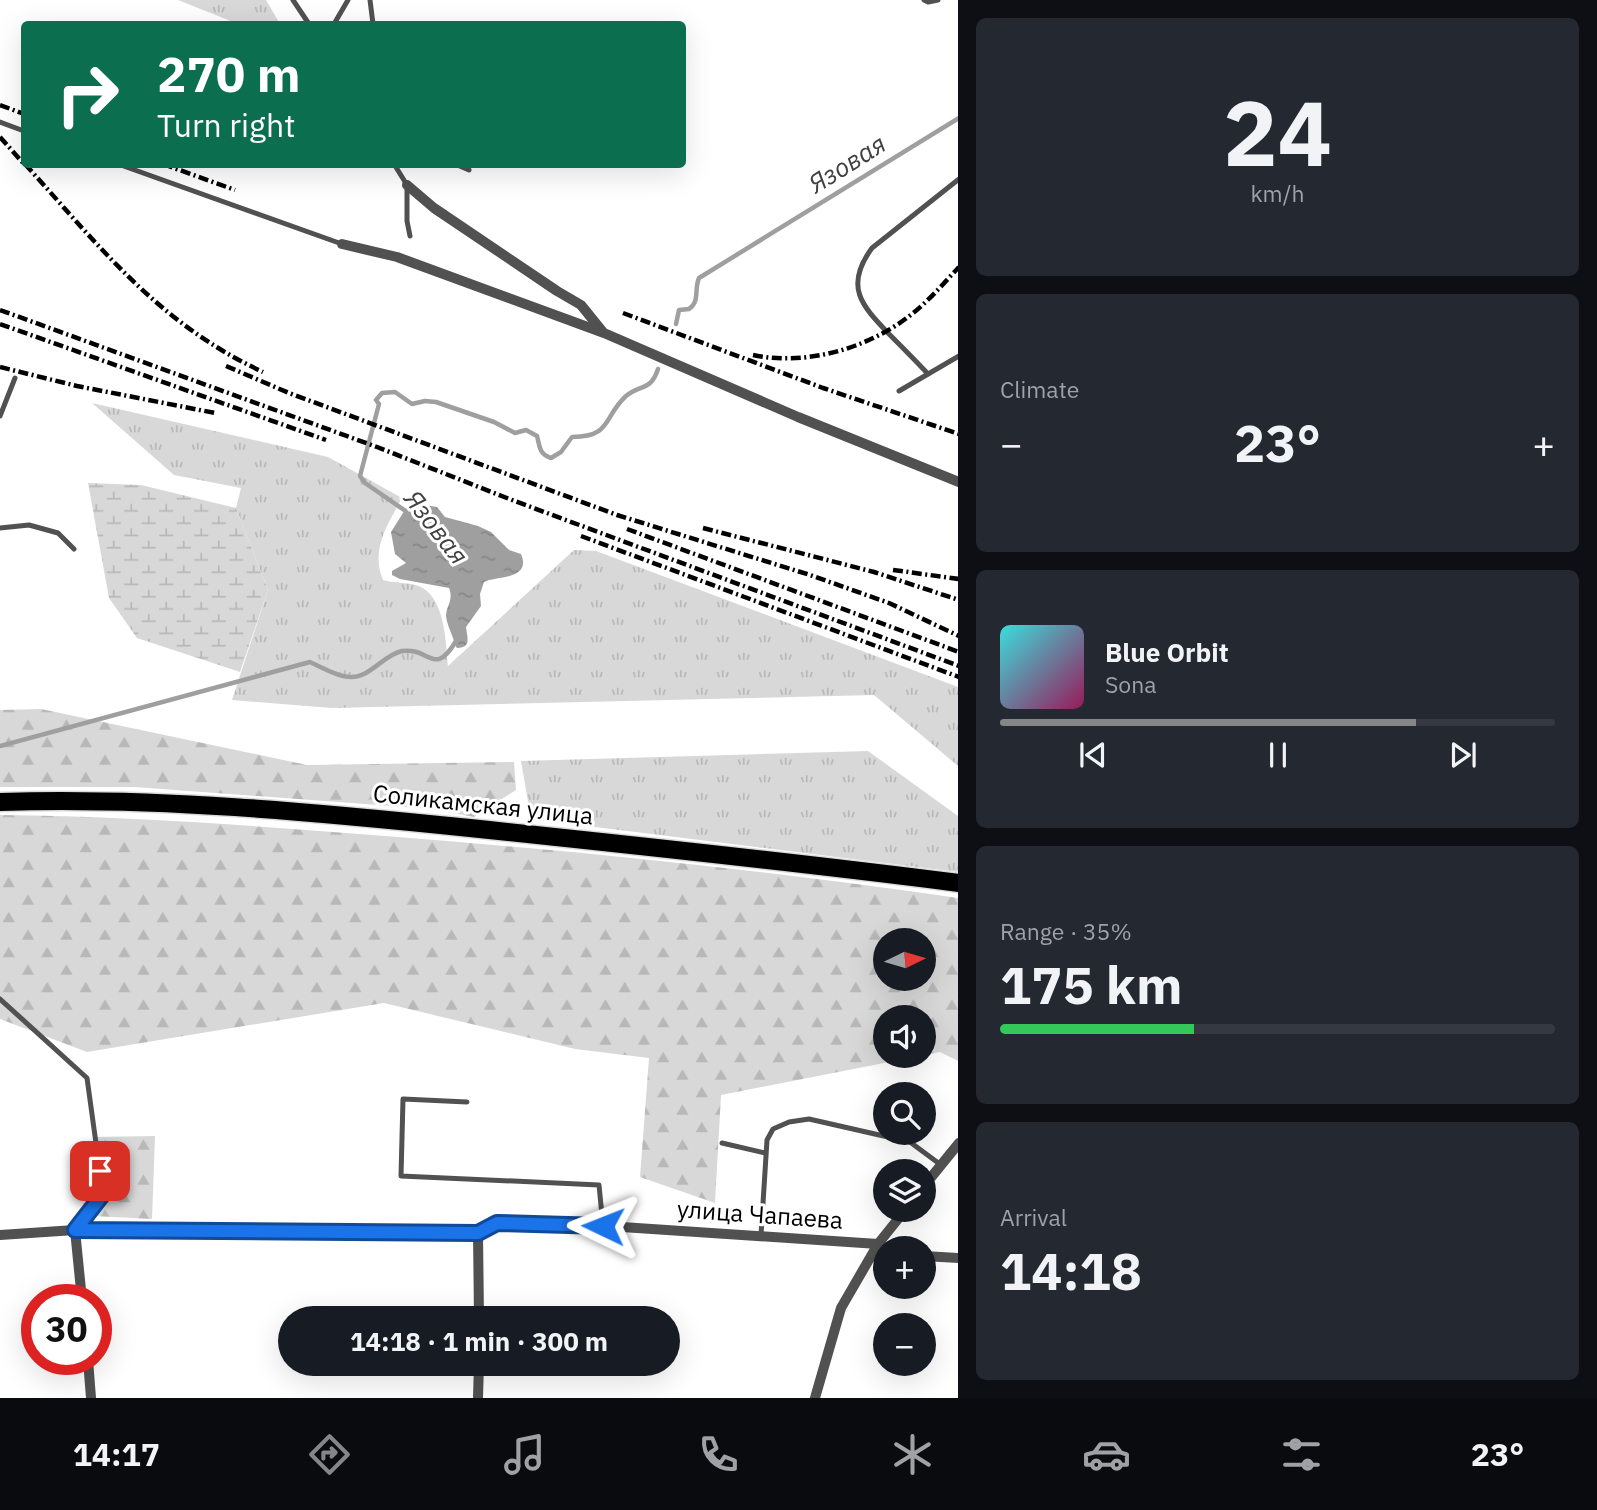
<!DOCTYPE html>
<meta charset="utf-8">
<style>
body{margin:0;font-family:"IBM Plex Sans",sans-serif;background:#242831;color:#f1f3f6;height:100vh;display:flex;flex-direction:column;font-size:26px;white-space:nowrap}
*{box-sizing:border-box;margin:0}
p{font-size:23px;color:#9ea1a6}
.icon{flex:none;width:38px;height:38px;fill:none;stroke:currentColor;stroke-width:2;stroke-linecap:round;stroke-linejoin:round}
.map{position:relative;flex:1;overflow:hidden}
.panel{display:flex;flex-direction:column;gap:18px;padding:18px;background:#0d0f14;width:639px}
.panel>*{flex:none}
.top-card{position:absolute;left:21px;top:21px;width:665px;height:147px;border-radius:7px;box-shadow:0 7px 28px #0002;background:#0b6e4f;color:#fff;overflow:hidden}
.needle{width:46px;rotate:85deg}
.fabs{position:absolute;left:873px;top:928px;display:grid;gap:14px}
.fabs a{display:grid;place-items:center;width:63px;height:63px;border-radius:50%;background:#171b24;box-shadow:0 7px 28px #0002;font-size:35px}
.speed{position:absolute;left:21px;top:1284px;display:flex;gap:14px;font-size:35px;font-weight:700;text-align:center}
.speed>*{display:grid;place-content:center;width:91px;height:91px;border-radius:50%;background:#171b24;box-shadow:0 7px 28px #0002;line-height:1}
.speed .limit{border:10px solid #d22;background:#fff;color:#111}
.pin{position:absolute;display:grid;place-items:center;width:60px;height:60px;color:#fff;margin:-30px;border-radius:14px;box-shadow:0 4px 10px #0006}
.me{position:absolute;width:77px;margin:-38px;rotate:272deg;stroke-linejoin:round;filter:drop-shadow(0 0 5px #0008)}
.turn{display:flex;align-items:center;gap:24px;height:147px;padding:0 21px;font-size:32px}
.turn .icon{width:91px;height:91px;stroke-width:2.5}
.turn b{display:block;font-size:49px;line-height:60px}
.big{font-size:52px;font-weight:700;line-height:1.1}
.panel .tile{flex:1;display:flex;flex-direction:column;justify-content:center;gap:10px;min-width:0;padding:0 24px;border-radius:10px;background:#242831}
.panel .dial{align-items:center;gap:0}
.dial b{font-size:91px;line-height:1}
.song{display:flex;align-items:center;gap:21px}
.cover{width:84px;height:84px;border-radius:10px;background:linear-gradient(135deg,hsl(180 70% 55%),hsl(330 70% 35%))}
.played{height:7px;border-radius:4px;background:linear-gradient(90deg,#858687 75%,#363941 75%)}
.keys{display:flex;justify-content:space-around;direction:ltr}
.heat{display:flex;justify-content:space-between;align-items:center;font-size:38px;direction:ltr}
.charge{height:10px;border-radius:5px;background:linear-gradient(90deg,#34c759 35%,#363941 0)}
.trip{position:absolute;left:278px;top:1306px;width:402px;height:70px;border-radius:35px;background:#171b24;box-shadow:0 7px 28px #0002;font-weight:700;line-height:70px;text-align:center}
.tab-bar{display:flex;height:112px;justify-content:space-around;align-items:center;background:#090b0e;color:#9ea1a6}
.tab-bar .icon{width:49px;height:49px}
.tab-bar .selected{color:#858687}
.tab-bar b{font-size:32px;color:#f1f3f6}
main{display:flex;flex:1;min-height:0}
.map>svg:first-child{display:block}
.grass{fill:url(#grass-tufts)}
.forest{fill:url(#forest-firs);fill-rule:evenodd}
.wetland{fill:url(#wetland-marsh)}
.water{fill:url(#water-ripples)}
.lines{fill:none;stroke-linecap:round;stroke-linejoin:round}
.stream{stroke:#9f9f9f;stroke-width:4.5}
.primary-casing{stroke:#dbdbdb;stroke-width:21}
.service{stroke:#515151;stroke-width:5}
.minor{stroke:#515151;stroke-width:10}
.primary{stroke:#000;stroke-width:18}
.rail{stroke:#000;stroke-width:4.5;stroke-dasharray:10 3.5 2 3.5;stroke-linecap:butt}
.route-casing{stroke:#114b97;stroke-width:18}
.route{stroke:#1a73e8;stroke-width:12}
.labels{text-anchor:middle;stroke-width:6;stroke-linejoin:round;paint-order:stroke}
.street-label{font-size:24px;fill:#000;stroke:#fff}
.water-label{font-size:26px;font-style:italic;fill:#404040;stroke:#fff}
</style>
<main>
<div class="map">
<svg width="959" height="1398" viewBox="0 0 959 1398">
<defs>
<pattern id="grass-tufts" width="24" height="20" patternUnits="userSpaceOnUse" patternTransform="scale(1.75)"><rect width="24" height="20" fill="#d8d8d8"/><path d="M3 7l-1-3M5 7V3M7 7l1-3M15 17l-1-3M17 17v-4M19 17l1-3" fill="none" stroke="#b8b8b8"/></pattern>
<pattern id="forest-firs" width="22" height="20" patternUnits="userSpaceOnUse" patternTransform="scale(1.75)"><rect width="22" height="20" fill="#d8d8d8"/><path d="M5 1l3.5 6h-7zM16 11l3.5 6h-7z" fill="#b8b8b8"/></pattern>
<pattern id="wetland-marsh" width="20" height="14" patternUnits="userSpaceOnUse" patternTransform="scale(1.75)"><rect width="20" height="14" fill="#d8d8d8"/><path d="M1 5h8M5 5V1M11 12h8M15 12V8" fill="none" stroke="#b8b8b8"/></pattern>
<pattern id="water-ripples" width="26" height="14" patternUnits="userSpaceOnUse" patternTransform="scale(1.75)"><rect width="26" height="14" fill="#9f9f9f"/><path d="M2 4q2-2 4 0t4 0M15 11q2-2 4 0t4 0" fill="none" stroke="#878787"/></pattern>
</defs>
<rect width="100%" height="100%" fill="#fff"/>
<g class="grass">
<path d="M 178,0 L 266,0 L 280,24 L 238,24 Z"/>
<path d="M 92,403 L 328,457 L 402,498 C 388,524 370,550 383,580 C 393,583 404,582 415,585 C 445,592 446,642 448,666 L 574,550 L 596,551 L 958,687 L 958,766 L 874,695 L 332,708 L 232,700 L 268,590 L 236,508 L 241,488 L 174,475 Z"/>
<path d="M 868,751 L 958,816 L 958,872 L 531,819 L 521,761 Z"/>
</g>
<g class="forest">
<path d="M 41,709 L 307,765 L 514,762 L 516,790 L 474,817 L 432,809 L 135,787 L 0,787 L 0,710 Z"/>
<path d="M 0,815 C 129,816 257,826 385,836 C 577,851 768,870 958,898 L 958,1061 L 940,1052 L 721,1095 L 715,1203 L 640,1177 L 649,1058 L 575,1049 L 384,1003 L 87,1052 L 0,1019 ZM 886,940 L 924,940 L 924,978 L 886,978 ZM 886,1017 L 924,1017 L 924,1055 L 886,1055 Z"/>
<path d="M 155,1136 L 152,1219 L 93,1216 L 94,1137 Z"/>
</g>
<path class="wetland" d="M 88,483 L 141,485 L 236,508 L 268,590 L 240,672 L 137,638 L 109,598 Z"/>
<path class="water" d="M 412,503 L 437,507 L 445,517 L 478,526 L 491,532 L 509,550 L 521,554 C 532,580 496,576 484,582 L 480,594 L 481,606 L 466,627 C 467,637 472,648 457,648 L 455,645 C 453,635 447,626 446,616 C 446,606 454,600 449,588 L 400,579 L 392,575 L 392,571 L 406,563 L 395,554 L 391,532 L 408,505 Z"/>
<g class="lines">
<g class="stream">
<path d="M 676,324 L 679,310 L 689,309 C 700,302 694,289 699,278 L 959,118"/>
<path d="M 407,512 L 365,483 L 360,476 L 379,404 L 376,400 L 382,393 L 395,392 L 412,404 L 425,401 L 436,402 L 494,422 L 515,433 L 526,430 L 537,436 C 540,447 539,454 551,458 L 561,452 L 572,437 C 612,437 603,417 626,396 C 641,384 651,391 658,369"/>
<path d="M 0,746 L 310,662 C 321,667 338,677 350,677 C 370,678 383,655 402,651 C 430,647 434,678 456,641"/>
</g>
<defs>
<path id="primary" d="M 0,802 C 156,797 314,812 470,828 C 633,845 796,862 959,883"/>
</defs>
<use href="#primary" class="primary-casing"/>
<g class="service">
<path d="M 293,0 L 309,24"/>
<path d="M 370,0 L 373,24"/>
<path d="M 924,0 L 928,2 L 938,0"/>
<path d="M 334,24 L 348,0"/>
<path d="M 0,122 L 24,131"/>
<path d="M 118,164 L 342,244"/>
<path d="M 394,164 L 407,185 L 407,221 L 410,236"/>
<path d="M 455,164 L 469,170"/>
<path d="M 928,374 C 915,360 902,347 889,334 C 861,305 844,286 872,248 L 959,179"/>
<path d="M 899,391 L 959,356"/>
<path d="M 0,416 L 15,378"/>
<path d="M 0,528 L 29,525 L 58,533 L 74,549"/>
<path d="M 0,999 L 87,1078 L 103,1194 L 75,1230"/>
<path d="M 467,1102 L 403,1099 L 401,1176 L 599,1185 L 603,1226"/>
<path d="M 722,1143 L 765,1153"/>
<path d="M 761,1235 L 767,1140 L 773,1129 L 789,1122 L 809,1119 L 910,1142 L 941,1165"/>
</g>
<g class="minor">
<path d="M 407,185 L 434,208 L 557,291 L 581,305 L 602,331"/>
<path d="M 342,244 L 397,257 L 604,333 L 798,417 L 959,482"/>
<path d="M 924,1186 L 959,1143"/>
<path d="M 75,1230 L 82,1300"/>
<path d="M 478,1233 L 479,1318"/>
<path d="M 0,1235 L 75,1230 L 478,1233 L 497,1222 L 592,1225 L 878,1244 L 889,1248"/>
<path d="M 924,1256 L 959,1258"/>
<path d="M 88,1360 L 91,1398"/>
<path d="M 478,1398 L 479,1363"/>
<path d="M 815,1398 L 841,1308 L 878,1244 L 906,1209"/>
</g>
<use href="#primary" class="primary"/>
<g class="rail">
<path d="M 0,105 L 24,114"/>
<path d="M 0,137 L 24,164"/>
<path d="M 25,164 C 100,247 159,324 263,372"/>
<path d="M 163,164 L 235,190"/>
<path d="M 0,310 L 377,447 L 512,500 L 959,666"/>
<path d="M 623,313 L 823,388 L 959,434"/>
<path d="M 0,324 L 326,440"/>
<path d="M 753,355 C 805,366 866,349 908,317 C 927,303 942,285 959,267"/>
<path d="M 226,366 L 289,393 L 617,515 L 810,575 L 889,603 L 959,636"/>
<path d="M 0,367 L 77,386 L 215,413"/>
<path d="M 703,528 L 874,572 L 959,600"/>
<path d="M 627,529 L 959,652"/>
<path d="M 581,536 L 959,677"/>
<path d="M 893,570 L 959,579"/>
</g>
</g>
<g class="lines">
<defs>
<path id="route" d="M 100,1171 L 103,1194 L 75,1230 L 478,1233 L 497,1223 L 603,1226"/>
</defs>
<use href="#route" class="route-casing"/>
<use href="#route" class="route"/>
</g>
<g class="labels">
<g class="street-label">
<text transform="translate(483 805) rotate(6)" y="8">Соликамская улица</text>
<text transform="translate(760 1215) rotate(4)" y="8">улица Чапаева</text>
</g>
<g class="water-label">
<text transform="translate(847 164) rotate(-32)" y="9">Язовая</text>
<text transform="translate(436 527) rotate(52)" y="9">Язовая</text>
</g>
</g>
</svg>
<div class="fabs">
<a><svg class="needle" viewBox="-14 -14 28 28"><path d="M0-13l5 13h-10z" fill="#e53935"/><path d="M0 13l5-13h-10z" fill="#9ea1a6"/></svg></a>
<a><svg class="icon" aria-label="sound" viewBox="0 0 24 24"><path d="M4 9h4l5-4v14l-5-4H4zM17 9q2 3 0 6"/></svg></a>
<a><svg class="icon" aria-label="search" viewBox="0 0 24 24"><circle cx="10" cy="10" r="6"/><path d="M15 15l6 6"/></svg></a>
<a><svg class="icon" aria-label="layers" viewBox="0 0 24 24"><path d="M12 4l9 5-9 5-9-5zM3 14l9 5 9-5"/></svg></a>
<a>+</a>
<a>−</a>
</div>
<div class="speed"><div class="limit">30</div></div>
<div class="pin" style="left:100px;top:1171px;background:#d93025"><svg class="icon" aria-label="arrive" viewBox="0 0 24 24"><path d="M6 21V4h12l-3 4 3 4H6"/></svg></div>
<svg class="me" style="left:603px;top:1226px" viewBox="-20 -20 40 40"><path d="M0-17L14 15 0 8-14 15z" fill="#1a73e8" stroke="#fff" stroke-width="4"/></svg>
<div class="trip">14:18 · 1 min · 300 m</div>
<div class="top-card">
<div class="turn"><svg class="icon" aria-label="right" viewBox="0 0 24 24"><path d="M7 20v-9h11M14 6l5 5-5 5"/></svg><div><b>270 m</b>Turn right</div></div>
</div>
</div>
<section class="panel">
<div class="tile dial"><b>24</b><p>km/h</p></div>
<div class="tile"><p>Climate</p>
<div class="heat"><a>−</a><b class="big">23°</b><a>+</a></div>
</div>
<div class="tile">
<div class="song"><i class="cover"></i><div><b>Blue Orbit</b><p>Sona</p></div></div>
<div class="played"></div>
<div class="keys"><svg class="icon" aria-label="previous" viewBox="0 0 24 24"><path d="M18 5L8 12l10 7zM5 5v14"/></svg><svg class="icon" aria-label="pause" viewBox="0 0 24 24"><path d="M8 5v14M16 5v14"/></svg><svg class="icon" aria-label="next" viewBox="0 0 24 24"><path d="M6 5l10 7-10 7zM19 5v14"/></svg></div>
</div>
<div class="tile"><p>Range · 35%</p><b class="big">175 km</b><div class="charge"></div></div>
<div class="tile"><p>Arrival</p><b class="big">14:18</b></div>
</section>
</main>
<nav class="tab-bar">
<b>14:17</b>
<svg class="icon selected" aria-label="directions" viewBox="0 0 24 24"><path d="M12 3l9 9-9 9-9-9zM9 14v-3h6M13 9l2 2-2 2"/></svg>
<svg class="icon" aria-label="music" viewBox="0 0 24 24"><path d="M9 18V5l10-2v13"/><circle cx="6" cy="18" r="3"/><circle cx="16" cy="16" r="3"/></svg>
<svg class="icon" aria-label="phone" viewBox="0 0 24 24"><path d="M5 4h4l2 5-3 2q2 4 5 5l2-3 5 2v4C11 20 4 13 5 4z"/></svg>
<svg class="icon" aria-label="climate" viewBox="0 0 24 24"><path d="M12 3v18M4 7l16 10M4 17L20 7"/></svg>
<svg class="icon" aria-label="car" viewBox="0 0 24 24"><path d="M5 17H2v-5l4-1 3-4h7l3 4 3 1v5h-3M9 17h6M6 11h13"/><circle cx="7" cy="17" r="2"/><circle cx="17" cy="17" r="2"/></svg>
<svg class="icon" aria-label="filters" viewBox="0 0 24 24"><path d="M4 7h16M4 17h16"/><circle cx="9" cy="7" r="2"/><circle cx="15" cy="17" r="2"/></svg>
<b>23°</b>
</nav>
